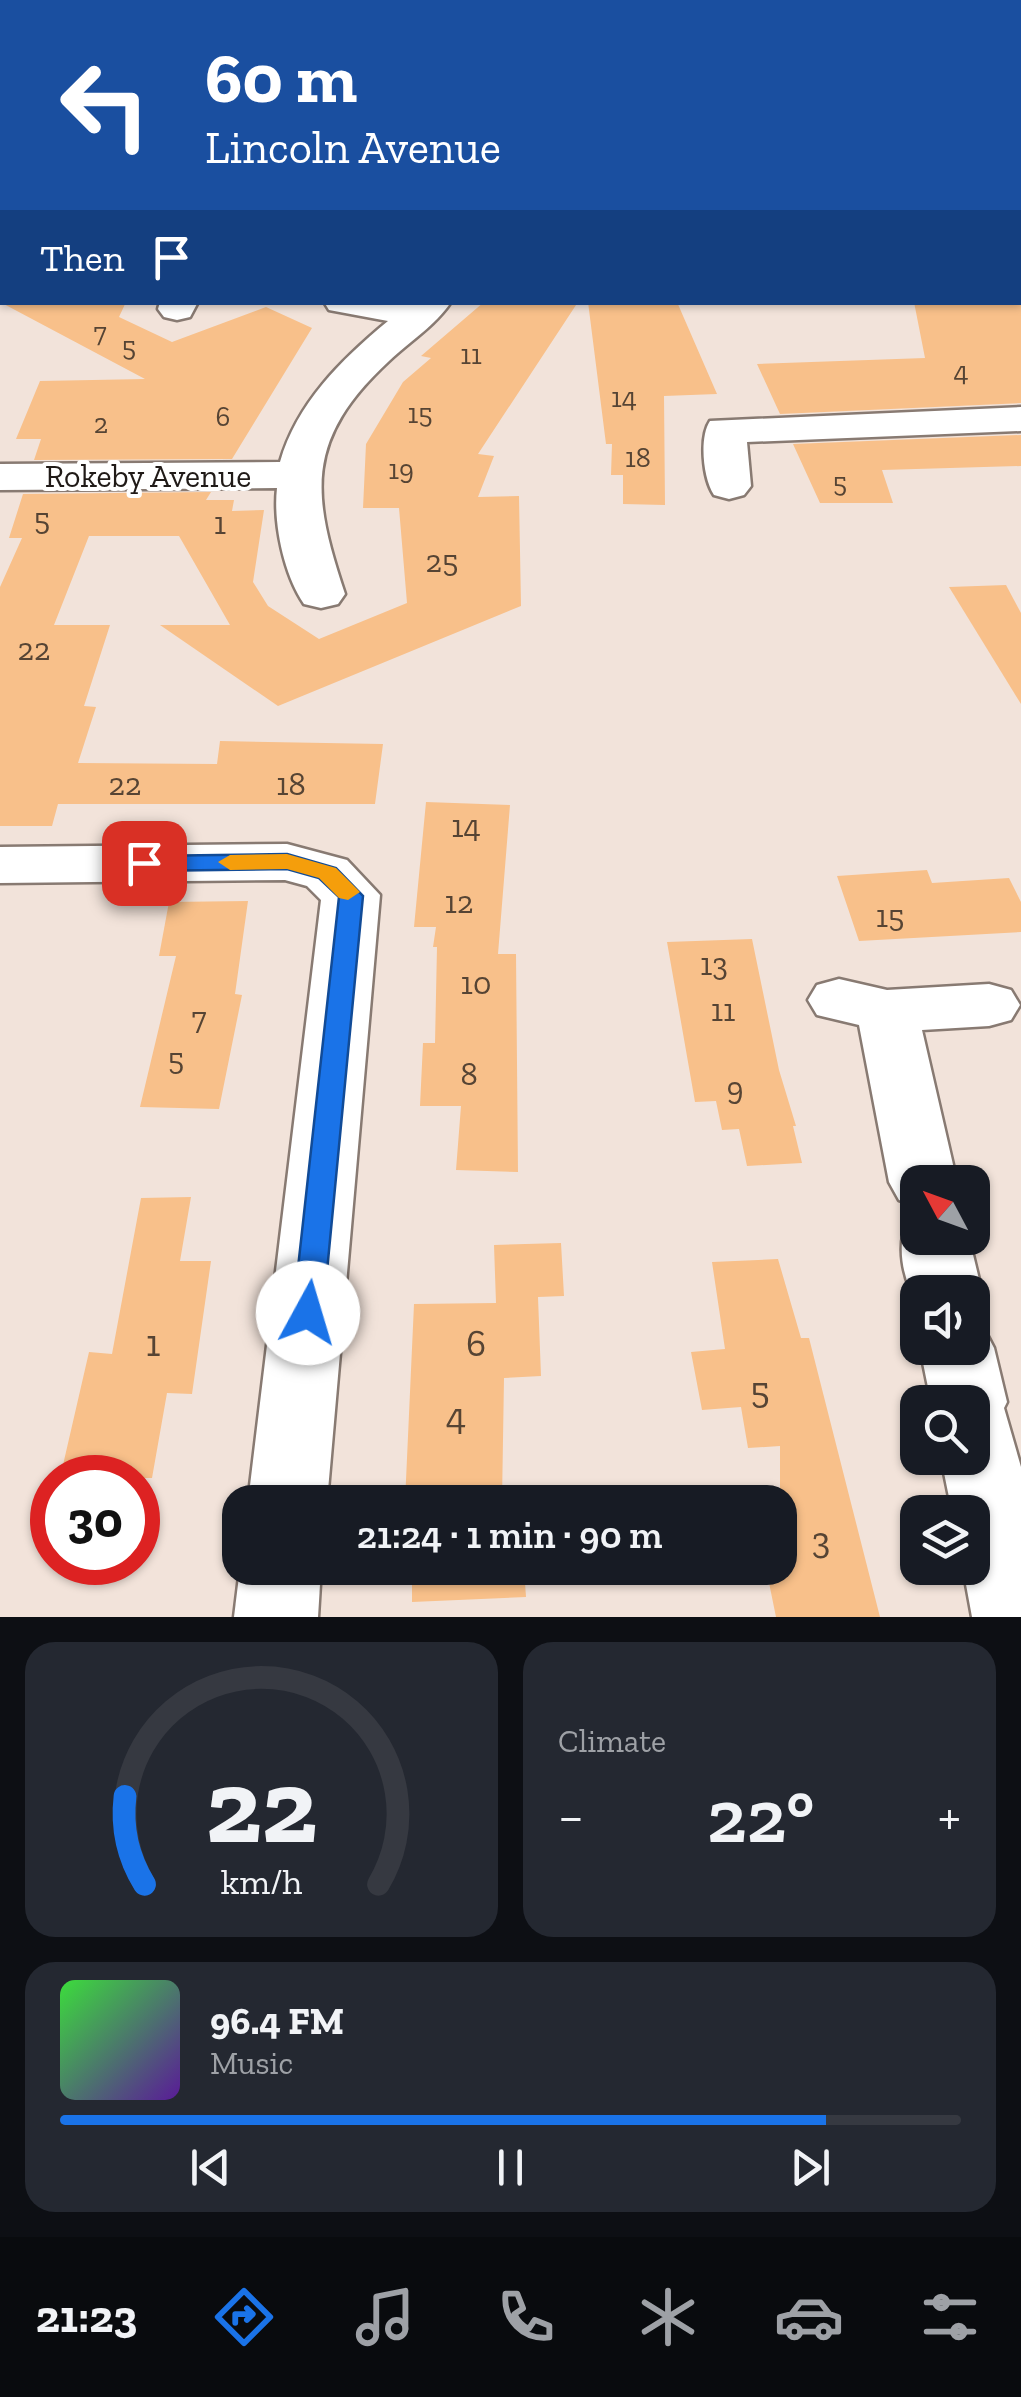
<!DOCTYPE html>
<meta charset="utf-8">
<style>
body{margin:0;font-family:"Zilla Slab",serif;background:#242831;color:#f1f3f6;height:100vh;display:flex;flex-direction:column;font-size:38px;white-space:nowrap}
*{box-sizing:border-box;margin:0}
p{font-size:32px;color:#9ea1a6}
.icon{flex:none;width:55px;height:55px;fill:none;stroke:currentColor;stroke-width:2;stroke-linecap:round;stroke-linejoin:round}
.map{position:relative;height:1617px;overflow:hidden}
.details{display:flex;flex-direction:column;gap:25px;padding:25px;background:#0d0f14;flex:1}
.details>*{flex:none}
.hud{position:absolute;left:0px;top:0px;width:1022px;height:305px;box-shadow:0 2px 8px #0004;background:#1a4fa0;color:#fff;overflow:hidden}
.needle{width:65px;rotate:311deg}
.controls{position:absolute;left:900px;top:1165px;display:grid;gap:20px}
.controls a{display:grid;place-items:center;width:90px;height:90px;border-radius:20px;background:#171b24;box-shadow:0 2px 8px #0004;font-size:50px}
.speed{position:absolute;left:30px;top:1455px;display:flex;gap:20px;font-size:50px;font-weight:700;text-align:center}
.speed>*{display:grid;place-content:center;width:130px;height:130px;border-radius:50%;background:#171b24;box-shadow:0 2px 8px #0004;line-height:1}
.speed .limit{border:15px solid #d22;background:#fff;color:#111}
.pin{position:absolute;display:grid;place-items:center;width:85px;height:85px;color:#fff;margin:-42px;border-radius:20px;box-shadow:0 5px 15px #0006}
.me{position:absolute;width:110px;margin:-55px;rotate:6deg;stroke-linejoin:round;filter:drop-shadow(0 0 8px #0008)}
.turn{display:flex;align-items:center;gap:35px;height:210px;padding:0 40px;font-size:45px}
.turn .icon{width:130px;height:130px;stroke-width:2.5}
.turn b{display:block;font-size:70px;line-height:85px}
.then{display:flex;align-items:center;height:95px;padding:0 40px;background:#0003;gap:20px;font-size:38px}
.big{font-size:75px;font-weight:600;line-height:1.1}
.details .tile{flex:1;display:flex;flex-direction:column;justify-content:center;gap:15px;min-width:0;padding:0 35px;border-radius:30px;background:#242831}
.details .dial{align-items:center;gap:0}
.dial svg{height:260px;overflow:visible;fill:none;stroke:#363941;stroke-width:7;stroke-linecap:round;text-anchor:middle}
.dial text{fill:#f1f3f6;stroke:none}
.song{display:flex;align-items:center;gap:30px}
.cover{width:120px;height:120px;border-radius:15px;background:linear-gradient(135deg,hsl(120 70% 55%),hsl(270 70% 35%))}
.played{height:10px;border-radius:5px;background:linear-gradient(90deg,#1a73e8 85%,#363941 85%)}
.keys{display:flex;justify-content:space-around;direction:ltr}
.heat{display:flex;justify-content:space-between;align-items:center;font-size:55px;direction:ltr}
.details .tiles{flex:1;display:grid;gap:25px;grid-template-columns:1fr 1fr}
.tile:last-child{grid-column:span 2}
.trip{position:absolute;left:222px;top:1485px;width:575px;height:100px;border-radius:30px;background:#171b24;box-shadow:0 2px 8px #0004;font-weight:600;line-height:100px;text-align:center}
.tab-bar{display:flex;height:160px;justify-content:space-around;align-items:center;background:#090b0e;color:#9ea1a6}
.tab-bar .icon{width:70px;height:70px}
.tab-bar .on{color:#1a73e8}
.tab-bar b{font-size:45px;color:#f1f3f6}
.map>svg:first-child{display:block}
.green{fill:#a5bd89}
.building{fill:#f8c08a}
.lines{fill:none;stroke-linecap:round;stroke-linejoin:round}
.minor-casing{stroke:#887a72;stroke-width:5}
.tertiary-casing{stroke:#887a72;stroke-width:5}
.minor{fill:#fff;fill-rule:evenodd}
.tertiary{fill:#fff;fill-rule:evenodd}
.route{fill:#1a73e8;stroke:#114b97;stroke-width:2.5}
.slow{fill:#f59e0b}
.labels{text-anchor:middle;stroke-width:8;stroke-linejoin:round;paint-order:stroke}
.far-number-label{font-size:28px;fill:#564434}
.far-street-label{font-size:32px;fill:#201a17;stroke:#fff}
.number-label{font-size:32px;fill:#564434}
.near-number-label{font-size:38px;fill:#564434}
</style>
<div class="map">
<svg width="1021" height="1617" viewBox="0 0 1021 1617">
<rect width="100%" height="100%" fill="#f2e3da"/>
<path class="green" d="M 0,0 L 597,0 L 624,2 L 2,2 L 0,92 Z"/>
<g class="building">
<path d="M 0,302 L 126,302 L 119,317 L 172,342 L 266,307 L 312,328 L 232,459 L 34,460 L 41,439 L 16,439 L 40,381 L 145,379 Z"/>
<path d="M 484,302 L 578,302 L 478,454 L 494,456 L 478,497 L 519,496 L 521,606 L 278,706 L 160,625 L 230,625 L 179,536 L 89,536 L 54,625 L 110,625 L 84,706 L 96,707 L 78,763 L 217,764 L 220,741 L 383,744 L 375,804 L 58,804 L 52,826 L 0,826 L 0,587 L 22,538 L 9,538 L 23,494 L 211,492 L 206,500 L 234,500 L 232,511 L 264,510 L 253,582 L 268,606 L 319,639 L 407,603 L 399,508 L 363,508 L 366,444 L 403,382 L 431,358 L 421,356 Z"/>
<path d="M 588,302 L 677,302 L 717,394 L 664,396 L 665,505 L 623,504 L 623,475 L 611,475 L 612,444 L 606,444 Z"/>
<path d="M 914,302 L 1021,302 L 1021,403 L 780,414 L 757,364 L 925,358 Z"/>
<path d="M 1021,435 L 1021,466 L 882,470 L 893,503 L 820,503 L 793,444 Z"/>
<path d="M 1006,585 L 1021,613 L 1021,704 L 949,587 Z"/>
<path d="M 426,802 L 510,805 L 498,954 L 516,954 L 518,1172 L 456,1170 L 461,1106 L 420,1106 L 423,1043 L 435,1043 L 437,947 L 433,947 L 436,927 L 414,927 Z"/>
<path d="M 927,870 L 932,883 L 1009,878 L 1021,902 L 1021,932 L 859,941 L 837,876 Z"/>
<path d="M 248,901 L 235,994 L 242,995 L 219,1109 L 140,1107 L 176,956 L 159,956 L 169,902 Z"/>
<path d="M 752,939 L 779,1070 L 796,1126 L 793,1126 L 802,1163 L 747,1166 L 739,1129 L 722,1130 L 716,1101 L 695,1102 L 667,942 Z"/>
<path d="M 191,1197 L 180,1261 L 211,1261 L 192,1394 L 167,1393 L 152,1478 L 60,1478 L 89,1352 L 112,1354 L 141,1198 Z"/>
<path d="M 561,1243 L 564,1296 L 538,1297 L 541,1376 L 504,1378 L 502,1501 L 520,1502 L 405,1502 L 414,1304 L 496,1303 L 494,1245 Z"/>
<path d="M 778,1259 L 801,1338 L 809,1338 L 880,1617 L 776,1617 L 766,1568 L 780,1568 L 780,1446 L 748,1448 L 741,1407 L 702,1410 L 691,1352 L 725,1349 L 712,1262 Z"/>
<path d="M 412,1568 L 524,1568 L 526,1597 L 412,1602 Z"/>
</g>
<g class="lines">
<defs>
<g id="minor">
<rect x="0" y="163" width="2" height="20"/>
<rect x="1020" y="231" width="1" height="22"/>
<path d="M 160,302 L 198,302 L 190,317 L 177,320 L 164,317 L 158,309 Z"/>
<path d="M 324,302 L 451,302 C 436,325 409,342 389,361 C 305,439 311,493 345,594 L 338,604 L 321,608 L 304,604 C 284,575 273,523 277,488 L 0,490 L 0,464 L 280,462 C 297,403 341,360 388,321 L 329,310 Z"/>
<path d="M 1021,407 L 1021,431 L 747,442 L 751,486 L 744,495 L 729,499 L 714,495 C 703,479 699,437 710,421 Z"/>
<path d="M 287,844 L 347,860 L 380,895 L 327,1502 L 248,1502 L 321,900 L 307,886 L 285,880 L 0,883 L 0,847 Z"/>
<path d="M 839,979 L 887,990 L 989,984 L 1011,990 L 1020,1005 L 1011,1020 L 989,1026 L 922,1030 L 957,1182 L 918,1182 L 918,1206 L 899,1200 L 889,1182 L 859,1025 L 817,1015 L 808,1000 L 817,985 Z"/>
<path d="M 918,1216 L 918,1238 L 969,1238 L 982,1292 L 972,1310 L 972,1292 L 918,1292 L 918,1306 C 903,1279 895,1245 909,1219 Z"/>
<path d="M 972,1323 L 983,1327 L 994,1348 L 1007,1402 L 1004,1408 L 1021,1467 L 1021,1617 L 972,1617 L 963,1568 L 972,1568 L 972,1512 L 952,1512 L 941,1458 L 972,1458 L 972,1402 L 931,1402 L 920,1348 L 972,1348 Z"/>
<path d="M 240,1568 L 321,1568 L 318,1617 L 234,1617 Z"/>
</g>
<rect id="tertiary" x="1020" y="13" width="1" height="19"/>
</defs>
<use href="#minor" class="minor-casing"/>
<use href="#tertiary" class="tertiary-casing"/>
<use href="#minor" class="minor"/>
<use href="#tertiary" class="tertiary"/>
</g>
<path class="route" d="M 287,854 L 336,868 L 363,896 L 323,1313 L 318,1321 L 308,1325 L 297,1321 L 293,1313 L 339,897 L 319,878 L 287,869 L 144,871 L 132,863 L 144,856 Z"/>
<path class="slow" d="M 287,854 L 336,868 L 360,892 L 348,900 L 339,898 L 319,878 L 287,869 L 230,870 L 218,862 L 230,855 Z"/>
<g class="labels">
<g class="far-number-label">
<text x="100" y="342">7</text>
<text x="129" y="356">5</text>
<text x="471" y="364">11</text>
<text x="961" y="381">4</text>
<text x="624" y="407">14</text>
<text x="420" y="423">15</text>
<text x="223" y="426">6</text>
<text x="101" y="433">2</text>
<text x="638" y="467">18</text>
<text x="401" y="479">19</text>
<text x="840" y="492">5</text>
</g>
<g class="far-street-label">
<text x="148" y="487">Rokeby Avenue</text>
</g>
<g class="number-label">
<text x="42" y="530">5</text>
<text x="220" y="534">1</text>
<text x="442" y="572">25</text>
<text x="34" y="660">22</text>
<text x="125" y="795">22</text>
<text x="291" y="795">18</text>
<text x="466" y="837">14</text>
<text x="459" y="913">12</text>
<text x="890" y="927">15</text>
<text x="714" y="975">13</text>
<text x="476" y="994">10</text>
<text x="723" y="1021">11</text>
<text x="199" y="1029">7</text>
<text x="176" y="1070">5</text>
<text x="469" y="1085">8</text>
<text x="735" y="1099">9</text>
</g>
<g class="near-number-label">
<text x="153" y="1356">1</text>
<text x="476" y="1356">6</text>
<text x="760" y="1403">5</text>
<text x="456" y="1429">4</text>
<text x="821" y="1553">3</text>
</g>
</g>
</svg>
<div class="controls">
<a><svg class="needle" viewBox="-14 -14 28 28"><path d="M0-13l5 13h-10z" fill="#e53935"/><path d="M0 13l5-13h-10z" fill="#9ea1a6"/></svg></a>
<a><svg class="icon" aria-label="sound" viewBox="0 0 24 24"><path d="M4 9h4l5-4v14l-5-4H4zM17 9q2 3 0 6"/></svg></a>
<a><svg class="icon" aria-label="search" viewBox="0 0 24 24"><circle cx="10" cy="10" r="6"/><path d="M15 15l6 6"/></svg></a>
<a><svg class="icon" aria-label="layers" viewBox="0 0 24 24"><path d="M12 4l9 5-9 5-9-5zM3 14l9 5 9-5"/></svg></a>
</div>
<div class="speed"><div class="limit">30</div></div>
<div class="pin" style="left:144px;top:863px;background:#d93025"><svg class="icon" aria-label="arrive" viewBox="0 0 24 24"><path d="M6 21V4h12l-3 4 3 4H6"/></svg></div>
<svg class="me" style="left:308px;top:1313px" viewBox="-20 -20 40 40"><circle r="19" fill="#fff"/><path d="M0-13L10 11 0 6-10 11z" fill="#1a73e8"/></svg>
<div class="trip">21:24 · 1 min · 90 m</div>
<div class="hud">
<div class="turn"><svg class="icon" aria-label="left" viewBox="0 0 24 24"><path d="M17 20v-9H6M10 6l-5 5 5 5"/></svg><div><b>60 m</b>Lincoln Avenue</div></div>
<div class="then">Then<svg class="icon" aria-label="arrive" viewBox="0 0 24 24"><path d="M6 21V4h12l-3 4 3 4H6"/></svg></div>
</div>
</div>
<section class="details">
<div class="tiles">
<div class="tile dial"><svg viewBox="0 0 100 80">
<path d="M14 69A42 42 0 1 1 86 69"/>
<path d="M14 69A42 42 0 0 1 8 42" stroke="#1a73e8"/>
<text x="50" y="56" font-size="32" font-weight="700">22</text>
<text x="50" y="72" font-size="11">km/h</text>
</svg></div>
<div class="tile"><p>Climate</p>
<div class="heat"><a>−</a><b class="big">22°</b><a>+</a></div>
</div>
<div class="tile">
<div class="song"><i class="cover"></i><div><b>96.4 FM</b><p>Music</p></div></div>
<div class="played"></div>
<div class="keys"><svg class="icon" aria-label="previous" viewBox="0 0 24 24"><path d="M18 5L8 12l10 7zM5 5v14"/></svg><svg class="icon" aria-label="pause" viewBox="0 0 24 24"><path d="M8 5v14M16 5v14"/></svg><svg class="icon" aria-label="next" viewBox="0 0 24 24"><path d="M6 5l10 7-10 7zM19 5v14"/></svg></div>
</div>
</div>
</section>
<nav class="tab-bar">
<b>21:23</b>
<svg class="icon on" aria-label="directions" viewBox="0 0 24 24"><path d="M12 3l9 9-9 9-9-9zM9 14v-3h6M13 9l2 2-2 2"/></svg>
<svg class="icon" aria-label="music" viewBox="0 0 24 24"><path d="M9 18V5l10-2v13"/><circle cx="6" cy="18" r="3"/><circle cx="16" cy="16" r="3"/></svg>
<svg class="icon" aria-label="phone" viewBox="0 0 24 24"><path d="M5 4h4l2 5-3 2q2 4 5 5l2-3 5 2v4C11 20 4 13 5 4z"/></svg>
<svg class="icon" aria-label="climate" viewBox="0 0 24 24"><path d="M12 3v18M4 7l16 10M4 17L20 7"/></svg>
<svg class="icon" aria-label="car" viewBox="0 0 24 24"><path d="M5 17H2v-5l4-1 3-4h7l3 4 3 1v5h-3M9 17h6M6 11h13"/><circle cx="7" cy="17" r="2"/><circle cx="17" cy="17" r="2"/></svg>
<svg class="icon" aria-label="filters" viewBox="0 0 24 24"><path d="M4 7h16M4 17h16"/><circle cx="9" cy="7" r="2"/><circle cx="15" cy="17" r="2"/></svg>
</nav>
